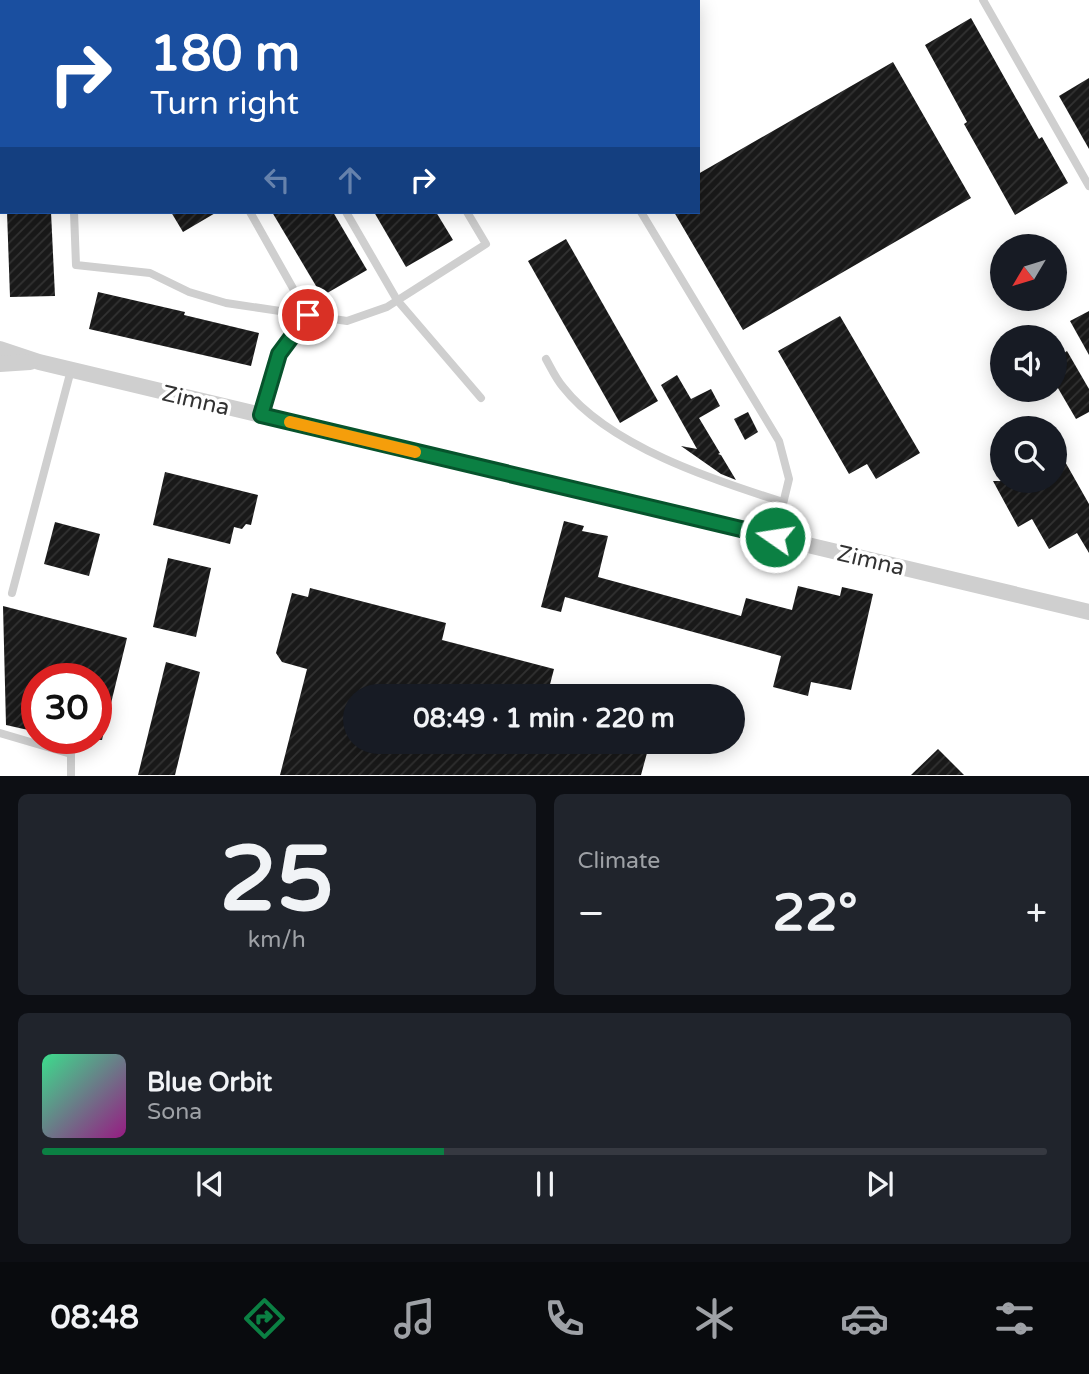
<!DOCTYPE html>
<meta charset="utf-8">
<style>
body{margin:0;font-family:"Varela Round",sans-serif;background:#20242c;color:#f1f3f6;height:100vh;display:flex;flex-direction:column;font-size:26px;white-space:nowrap}
*{box-sizing:border-box;margin:0}
p{font-size:23px;color:#9ea1a6}
.icon{flex:none;width:38px;height:38px;fill:none;stroke:currentColor;stroke-width:2;stroke-linecap:round;stroke-linejoin:round}
.map{position:relative;height:776px;overflow:hidden}
.panel{display:flex;flex-direction:column;gap:18px;padding:18px;background:#0d0f14;flex:1}
.panel>*{flex:none}
.top-card{position:absolute;left:0px;top:0px;width:700px;height:214px;box-shadow:0 4px 18px #0003;background:#1a4fa0;color:#fff;overflow:hidden}
.needle{width:46px;rotate:232deg}
.fabs{position:absolute;left:990px;top:234px;display:grid;gap:14px}
.fabs a{display:grid;place-items:center;width:77px;height:77px;border-radius:50%;background:#171b24;box-shadow:0 4px 18px #0003;font-size:35px}
.speed{position:absolute;left:21px;top:663px;display:flex;gap:14px;font-size:35px;font-weight:700;text-align:center}
.speed>*{display:grid;place-content:center;width:91px;height:91px;border-radius:50%;background:#171b24;box-shadow:0 4px 18px #0003;line-height:1}
.speed .limit{border:10px solid #d22;background:#fff;color:#111}
.pin{position:absolute;display:grid;place-items:center;width:60px;height:60px;color:#fff;margin:-30px;border:4px solid #fff;border-radius:50%;box-shadow:0 2px 7px #0007}
.me{position:absolute;width:77px;margin:-38px;rotate:283deg;stroke-linejoin:round;filter:drop-shadow(0 0 5px #0008)}
.turn{display:flex;align-items:center;gap:24px;height:147px;padding:0 35px;font-size:32px}
.turn .icon{width:91px;height:91px;stroke-width:2.5}
.turn b{display:block;font-size:49px;line-height:60px}
.lanes{display:flex;align-items:center;height:66px;padding:0 35px;background:#0003;justify-content:center;gap:35px;direction:ltr}
.lanes .off{opacity:.35}
.big{font-size:52px;font-weight:700;line-height:1.1}
.panel .card{flex:1;display:flex;flex-direction:column;justify-content:center;gap:10px;min-width:0;padding:0 24px;border-radius:10px;background:#20242c}
.panel .dial{align-items:center;gap:0}
.dial b{font-size:91px;line-height:1}
.song{display:flex;align-items:center;gap:21px}
.cover{width:84px;height:84px;border-radius:10px;background:linear-gradient(135deg,hsl(150 70% 55%),hsl(310 70% 35%))}
.played{height:7px;border-radius:4px;background:linear-gradient(90deg,#0b8043 40%,#363941 40%)}
.keys{display:flex;justify-content:space-around;direction:ltr}
.heat{display:flex;justify-content:space-between;align-items:center;font-size:38px;direction:ltr}
.panel .tiles{flex:1;display:grid;gap:18px;grid-template-columns:1fr 1fr}
.card:last-child{grid-column:span 2}
.trip{position:absolute;left:343px;top:684px;width:402px;height:70px;border-radius:35px;background:#171b24;box-shadow:0 4px 18px #0003;font-weight:700;line-height:70px;text-align:center}
.menu{display:flex;height:112px;justify-content:space-around;align-items:center;background:#090b0e;color:#9ea1a6}
.menu .icon{width:49px;height:49px}
.menu .active{color:#0b8043}
.menu b{font-size:32px;color:#f1f3f6}
.map>svg:first-child{display:block}
.building{fill:url(#building-hatch)}
.lines{fill:none;stroke-linecap:round;stroke-linejoin:round}
.lane{stroke:#cfcfcf;stroke-width:8}
.street{stroke:#cfcfcf;stroke-width:16}
.route-casing{stroke:#07532c;stroke-width:18}
.route{stroke:#0b8043;stroke-width:12}
.slow{stroke:#f59e0b;stroke-width:12}
.labels{text-anchor:middle;stroke-width:7;stroke-linejoin:round;paint-order:stroke}
.street-label{font-size:23px;fill:#323232;stroke:#fff}
</style>
<div class="map">
<svg width="1089" height="776" viewBox="0 0 1089 776">
<defs>
<pattern id="building-hatch" width="6" height="6" patternUnits="userSpaceOnUse" patternTransform="scale(1.75)"><rect width="6" height="6" fill="#191919"/><path d="M-1 1l2-2M0 6l6-6M5 7l2-2" fill="none" stroke="#323232"/></pattern>
</defs>
<rect width="100%" height="100%" fill="#fff"/>
<g class="building">
<path d="M 971,18 L 1039,139 L 1042,137 L 1068,183 L 1015,215 L 964,124 L 967,122 L 925,45 Z"/>
<path d="M 893,62 L 971,198 L 743,330 L 674,212 L 698,212 L 698,174 Z"/>
<path d="M 1089,78 L 1089,149 L 1059,96 Z"/>
<path d="M 7,212 L 51,212 L 55,296 L 10,297 Z"/>
<path d="M 171,212 L 217,212 L 183,232 Z"/>
<path d="M 272,212 L 333,212 L 367,270 L 322,296 Z"/>
<path d="M 374,212 L 436,212 L 453,240 L 406,267 Z"/>
<path d="M 566,239 L 658,401 L 620,423 L 528,261 Z"/>
<path d="M 98,292 L 185,312 L 184,315 L 259,333 L 251,366 L 89,329 Z"/>
<path d="M 1089,311 L 1089,355 L 1070,321 Z"/>
<path d="M 840,316 L 920,453 L 876,479 L 867,464 L 849,474 L 778,351 Z"/>
<path d="M 1067,351 L 1089,389 L 1089,412 L 1076,419 L 1055,383 L 1055,358 Z"/>
<path d="M 677,375 L 691,399 L 711,389 L 720,406 L 699,418 L 720,453 L 718,454 L 721,455 L 736,480 L 721,474 L 681,446 L 697,449 L 661,385 Z"/>
<path d="M 748,412 L 758,432 L 745,440 L 734,419 Z"/>
<path d="M 1055,444 L 1089,504 L 1089,553 L 1077,533 L 1049,549 L 1032,519 L 1018,527 L 993,481 L 1055,481 Z"/>
<path d="M 165,472 L 258,495 L 251,525 L 246,524 L 242,529 L 234,527 L 230,544 L 153,525 Z"/>
<path d="M 564,521 L 584,526 L 582,531 L 608,536 L 598,577 L 741,616 L 746,598 L 792,610 L 798,586 L 840,596 L 842,587 L 873,594 L 851,690 L 811,682 L 808,696 L 773,687 L 781,656 L 565,597 L 561,612 L 541,607 Z"/>
<path d="M 55,522 L 100,534 L 89,576 L 44,564 Z"/>
<path d="M 168,558 L 211,568 L 196,637 L 153,627 Z"/>
<path d="M 310,588 L 446,623 L 442,640 L 554,669 L 547,696 L 355,696 L 355,742 L 650,742 L 641,775 L 280,775 L 307,669 L 282,662 L 276,653 L 292,593 L 308,597 Z"/>
<path d="M 3,606 L 127,638 L 102,740 L 96,740 L 96,679 L 37,679 L 37,732 L 6,725 Z"/>
<path d="M 166,662 L 200,672 L 175,775 L 138,775 Z"/>
<path d="M 938,749 L 964,775 L 911,775 Z"/>
</g>
<g class="lines">
<g class="lane">
<path d="M 54,0 L 54,2"/>
<path d="M 131,0 L 132,2"/>
<path d="M 223,0 L 224,2"/>
<path d="M 514,0 L 515,2"/>
<path d="M 983,0 L 1089,186"/>
<path d="M 74,212 L 76,265 L 150,273 L 189,292 L 226,303 L 347,321 L 387,307 L 486,244 L 467,212"/>
<path d="M 250,212 L 308,315 L 279,354 L 261,415"/>
<path d="M 346,212 L 397,300 L 481,398"/>
<path d="M 641,212 L 779,441 L 789,479 L 775,537"/>
<path d="M 546,359 C 551,368 556,379 563,387 C 609,446 713,480 783,502"/>
<path d="M 12,593 L 71,370"/>
<path d="M 0,733 L 71,754 L 71,776"/>
</g>
<g class="street">
<path d="M 0,349 L 39,362 L 1089,612"/>
<path d="M 0,364 L 30,362"/>
</g>
</g>
<g class="lines">
<defs>
<path id="route" d="M 308,315 L 279,354 L 261,415 L 775,537"/>
</defs>
<use href="#route" class="route-casing"/>
<use href="#route" class="route"/>
<path class="slow" d="M 290,422 L 415,452"/>
</g>
<g class="labels">
<g class="street-label">
<text transform="translate(196 400) rotate(13)" y="8">Zimna</text>
<text transform="translate(871 560) rotate(13)" y="8">Zimna</text>
</g>
</g>
</svg>
<div class="fabs">
<a><svg class="needle" viewBox="-14 -14 28 28"><path d="M0-13l5 13h-10z" fill="#e53935"/><path d="M0 13l5-13h-10z" fill="#9ea1a6"/></svg></a>
<a><svg class="icon" aria-label="sound" viewBox="0 0 24 24"><path d="M4 9h4l5-4v14l-5-4H4zM17 9q2 3 0 6"/></svg></a>
<a><svg class="icon" aria-label="search" viewBox="0 0 24 24"><circle cx="10" cy="10" r="6"/><path d="M15 15l6 6"/></svg></a>
</div>
<div class="speed"><div class="limit">30</div></div>
<div class="pin" style="left:308px;top:315px;background:#d93025"><svg class="icon" aria-label="arrive" viewBox="0 0 24 24"><path d="M6 21V4h12l-3 4 3 4H6"/></svg></div>
<svg class="me" style="left:775px;top:537px" viewBox="-20 -20 40 40"><circle r="17" fill="#0b8043" stroke="#fff" stroke-width="3"/><path d="M0-11L8 9 0 5-8 9z" fill="#fff"/></svg>
<div class="trip">08:49 · 1 min · 220 m</div>
<div class="top-card">
<div class="turn"><svg class="icon" aria-label="right" viewBox="0 0 24 24"><path d="M7 20v-9h11M14 6l5 5-5 5"/></svg><div><b>180 m</b>Turn right</div></div>
<div class="lanes"><svg class="icon off" aria-label="left" viewBox="0 0 24 24"><path d="M17 20v-9H6M10 6l-5 5 5 5"/></svg><svg class="icon off" aria-label="ahead" viewBox="0 0 24 24"><path d="M12 20V5M6 11l6-6 6 6"/></svg><svg class="icon" aria-label="right" viewBox="0 0 24 24"><path d="M7 20v-9h11M14 6l5 5-5 5"/></svg></div>
</div>
</div>
<section class="panel">
<div class="tiles">
<div class="card dial"><b>25</b><p>km/h</p></div>
<div class="card"><p>Climate</p>
<div class="heat"><a>−</a><b class="big">22°</b><a>+</a></div>
</div>
<div class="card">
<div class="song"><i class="cover"></i><div><b>Blue Orbit</b><p>Sona</p></div></div>
<div class="played"></div>
<div class="keys"><svg class="icon" aria-label="previous" viewBox="0 0 24 24"><path d="M18 5L8 12l10 7zM5 5v14"/></svg><svg class="icon" aria-label="pause" viewBox="0 0 24 24"><path d="M8 5v14M16 5v14"/></svg><svg class="icon" aria-label="next" viewBox="0 0 24 24"><path d="M6 5l10 7-10 7zM19 5v14"/></svg></div>
</div>
</div>
</section>
<nav class="menu">
<b>08:48</b>
<svg class="icon active" aria-label="directions" viewBox="0 0 24 24"><path d="M12 3l9 9-9 9-9-9zM9 14v-3h6M13 9l2 2-2 2"/></svg>
<svg class="icon" aria-label="music" viewBox="0 0 24 24"><path d="M9 18V5l10-2v13"/><circle cx="6" cy="18" r="3"/><circle cx="16" cy="16" r="3"/></svg>
<svg class="icon" aria-label="phone" viewBox="0 0 24 24"><path d="M5 4h4l2 5-3 2q2 4 5 5l2-3 5 2v4C11 20 4 13 5 4z"/></svg>
<svg class="icon" aria-label="climate" viewBox="0 0 24 24"><path d="M12 3v18M4 7l16 10M4 17L20 7"/></svg>
<svg class="icon" aria-label="car" viewBox="0 0 24 24"><path d="M5 17H2v-5l4-1 3-4h7l3 4 3 1v5h-3M9 17h6M6 11h13"/><circle cx="7" cy="17" r="2"/><circle cx="17" cy="17" r="2"/></svg>
<svg class="icon" aria-label="filters" viewBox="0 0 24 24"><path d="M4 7h16M4 17h16"/><circle cx="9" cy="7" r="2"/><circle cx="15" cy="17" r="2"/></svg>
</nav>
